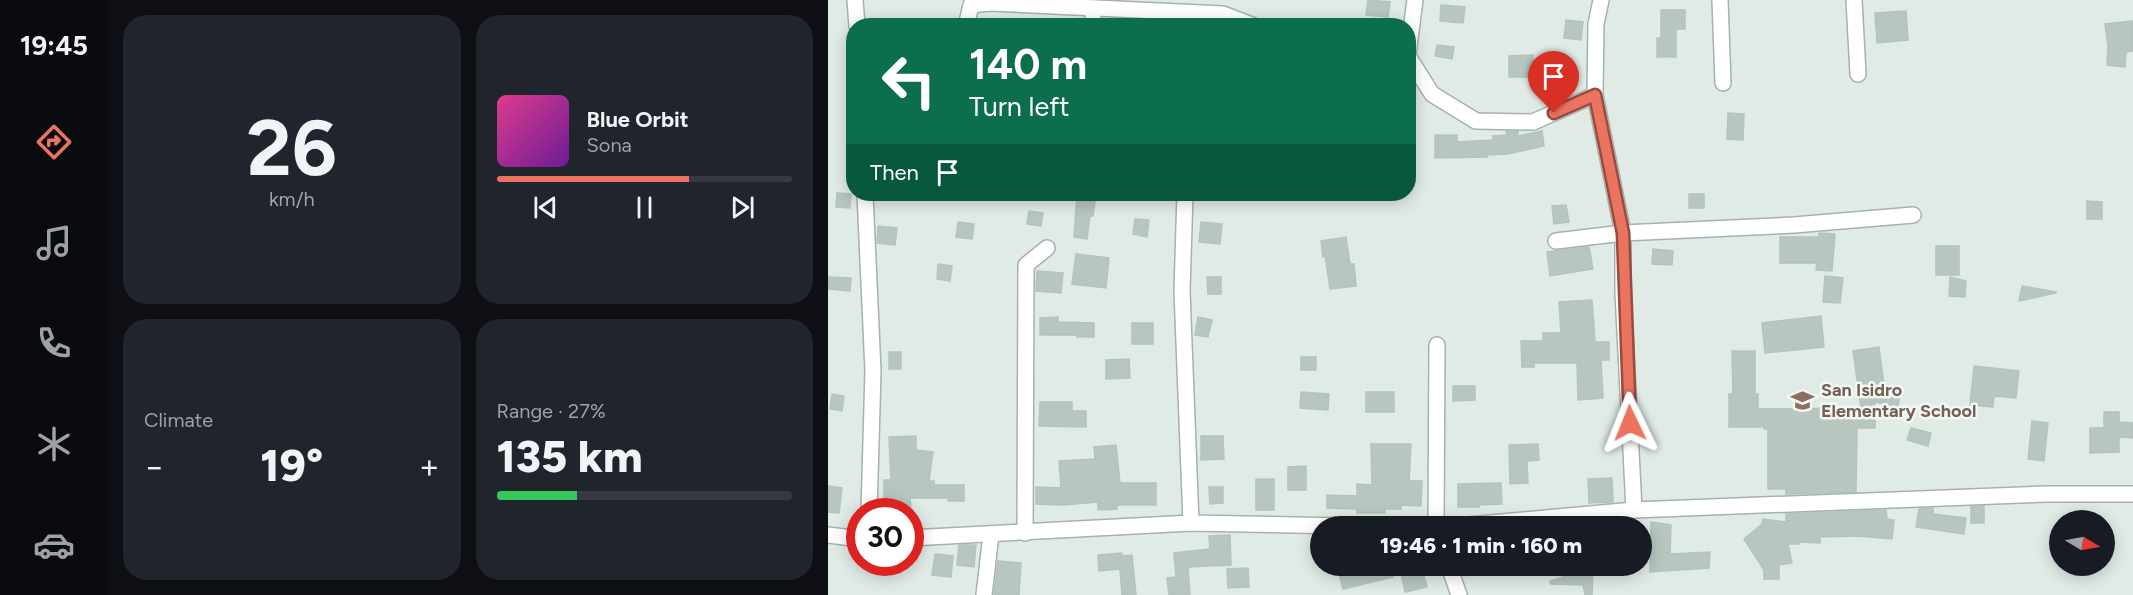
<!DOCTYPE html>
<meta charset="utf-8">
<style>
body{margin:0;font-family:Figtree,sans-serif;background:#20242c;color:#f1f3f6;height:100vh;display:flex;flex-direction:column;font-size:22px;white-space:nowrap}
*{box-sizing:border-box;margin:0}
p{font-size:20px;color:#9ea1a6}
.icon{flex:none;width:33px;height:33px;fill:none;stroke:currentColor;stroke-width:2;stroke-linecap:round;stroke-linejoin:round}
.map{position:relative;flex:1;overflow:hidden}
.sheet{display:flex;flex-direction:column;gap:15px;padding:15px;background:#0d0f14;width:720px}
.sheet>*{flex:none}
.hud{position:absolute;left:18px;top:18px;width:570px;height:183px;border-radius:24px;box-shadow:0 3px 15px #0003;background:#0b6e4f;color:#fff;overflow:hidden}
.needle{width:39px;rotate:100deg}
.controls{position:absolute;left:1221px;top:510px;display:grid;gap:12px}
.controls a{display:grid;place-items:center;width:66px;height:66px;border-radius:50%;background:#171b24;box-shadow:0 3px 15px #0003;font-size:30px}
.speed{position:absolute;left:18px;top:498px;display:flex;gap:12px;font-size:30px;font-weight:700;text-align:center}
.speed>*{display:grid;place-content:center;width:78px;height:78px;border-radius:50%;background:#171b24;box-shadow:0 3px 15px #0003;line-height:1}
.speed .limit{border:9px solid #d22;background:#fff;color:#111}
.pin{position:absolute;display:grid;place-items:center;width:51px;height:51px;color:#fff;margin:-62px -26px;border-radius:50% 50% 50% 0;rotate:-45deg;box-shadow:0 0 6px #0007}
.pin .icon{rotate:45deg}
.me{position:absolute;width:66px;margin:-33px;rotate:358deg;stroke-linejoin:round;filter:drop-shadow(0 0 4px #0008)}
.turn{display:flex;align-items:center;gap:21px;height:126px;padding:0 24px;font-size:27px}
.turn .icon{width:78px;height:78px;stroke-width:2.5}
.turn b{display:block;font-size:42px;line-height:51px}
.then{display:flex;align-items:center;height:57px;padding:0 24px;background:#0003;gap:12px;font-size:22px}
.big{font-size:45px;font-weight:800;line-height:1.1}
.sheet .widget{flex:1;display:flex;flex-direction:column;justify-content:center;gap:9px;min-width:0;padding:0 21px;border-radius:24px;background:#20242c}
.sheet .dial{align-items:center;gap:0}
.dial b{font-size:78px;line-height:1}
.song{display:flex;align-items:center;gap:18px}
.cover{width:72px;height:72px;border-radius:9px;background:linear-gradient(135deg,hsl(330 70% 55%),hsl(280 70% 35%))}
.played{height:6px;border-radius:3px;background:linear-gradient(90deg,#eb7460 65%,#363941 65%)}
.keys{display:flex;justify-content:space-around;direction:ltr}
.heat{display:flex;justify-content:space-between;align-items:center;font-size:33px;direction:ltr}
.charge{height:9px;border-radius:4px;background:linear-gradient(90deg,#34c759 27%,#363941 0)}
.sheet .tiles{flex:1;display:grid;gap:15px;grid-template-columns:repeat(2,1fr)}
.trip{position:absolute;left:482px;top:516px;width:342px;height:60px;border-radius:30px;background:#171b24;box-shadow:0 3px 15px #0003;font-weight:800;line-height:60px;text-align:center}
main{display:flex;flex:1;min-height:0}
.dock{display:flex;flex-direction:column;width:108px;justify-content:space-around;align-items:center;background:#090b0e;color:#9ea1a6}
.dock .icon{width:42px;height:42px}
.dock .selected{color:#eb7460}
.dock b{font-size:27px;color:#f1f3f6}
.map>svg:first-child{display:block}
.building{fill:#b7c6bf;stroke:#b4c4bc;stroke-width:1.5}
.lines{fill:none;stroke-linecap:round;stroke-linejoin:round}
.street-casing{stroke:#a4b3ac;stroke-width:18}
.street{stroke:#fff;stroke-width:15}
.route-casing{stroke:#994b3e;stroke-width:15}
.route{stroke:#eb7460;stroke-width:10}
.labels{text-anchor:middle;stroke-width:5;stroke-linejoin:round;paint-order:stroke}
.education-label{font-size:18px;font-weight:bold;fill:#785e54;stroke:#f2f8f4;text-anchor:start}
</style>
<main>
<nav class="dock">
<b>19:45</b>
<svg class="icon selected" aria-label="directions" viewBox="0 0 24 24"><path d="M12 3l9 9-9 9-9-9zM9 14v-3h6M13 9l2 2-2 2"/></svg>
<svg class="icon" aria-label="music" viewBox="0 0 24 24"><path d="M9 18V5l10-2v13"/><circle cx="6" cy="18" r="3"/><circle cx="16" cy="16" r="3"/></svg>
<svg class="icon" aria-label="phone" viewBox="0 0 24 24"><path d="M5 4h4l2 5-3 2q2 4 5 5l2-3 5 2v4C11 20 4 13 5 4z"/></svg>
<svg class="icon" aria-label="climate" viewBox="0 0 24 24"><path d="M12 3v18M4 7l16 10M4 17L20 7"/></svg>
<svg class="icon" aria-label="car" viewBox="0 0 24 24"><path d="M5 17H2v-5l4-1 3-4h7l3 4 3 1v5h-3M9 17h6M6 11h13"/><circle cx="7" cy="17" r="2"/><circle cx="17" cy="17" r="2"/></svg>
</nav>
<section class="sheet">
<div class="tiles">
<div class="widget dial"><b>26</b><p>km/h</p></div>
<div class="widget">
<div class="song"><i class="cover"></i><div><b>Blue Orbit</b><p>Sona</p></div></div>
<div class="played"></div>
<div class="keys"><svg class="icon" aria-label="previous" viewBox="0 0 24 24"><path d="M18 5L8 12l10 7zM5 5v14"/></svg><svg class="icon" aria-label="pause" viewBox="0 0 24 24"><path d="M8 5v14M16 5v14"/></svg><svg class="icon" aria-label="next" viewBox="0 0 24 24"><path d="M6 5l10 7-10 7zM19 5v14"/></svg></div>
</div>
<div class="widget"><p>Climate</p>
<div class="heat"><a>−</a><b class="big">19°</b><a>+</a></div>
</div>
<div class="widget"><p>Range · 27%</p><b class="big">135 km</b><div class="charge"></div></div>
</div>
</section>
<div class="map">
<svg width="1305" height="595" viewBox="0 0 1305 595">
<rect width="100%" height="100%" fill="#e1ebe6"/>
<g class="building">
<path d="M 540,0 L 562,2 L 560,17 L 538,15 Z"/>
<path d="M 613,5 L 637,7 L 635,23 L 612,21 Z"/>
<path d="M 833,10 L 857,10 L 857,29 L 848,29 L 848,57 L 829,57 L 829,38 L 833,38 Z"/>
<path d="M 1078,11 L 1080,40 L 1049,43 L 1047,13 Z"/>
<path d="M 738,20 L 755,22 L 753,40 L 736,38 Z"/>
<path d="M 1305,21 L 1305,51 L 1298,52 L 1297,67 L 1279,65 L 1280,46 L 1277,24 Z"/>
<path d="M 609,45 L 626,47 L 624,59 L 607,56 Z"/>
<path d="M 705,55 L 705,77 L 681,77 L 681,56 Z"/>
<path d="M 900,113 L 916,114 L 915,140 L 899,139 Z"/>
<path d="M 678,131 L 690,131 L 690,136 L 714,131 L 716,146 L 680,154 L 659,155 L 659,157 L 607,158 L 607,135 L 629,135 L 629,142 L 665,140 L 665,136 L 679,135 Z"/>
<path d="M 9,193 L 23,194 L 22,208 L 8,207 Z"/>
<path d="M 249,194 L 268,194 L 265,216 L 262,216 L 259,239 L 246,237 Z"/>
<rect x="861" y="194" width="15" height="14"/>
<path d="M 1259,201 L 1274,202 L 1274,219 L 1259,219 Z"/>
<path d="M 738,205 L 741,222 L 726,224 L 724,206 Z"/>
<path d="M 201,211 L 215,213 L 213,226 L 199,224 Z"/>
<path d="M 307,219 L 321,220 L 319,237 L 305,234 Z"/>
<path d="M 130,222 L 146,224 L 144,239 L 128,237 Z"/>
<path d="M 373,222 L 394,224 L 392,244 L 371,242 Z"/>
<path d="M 50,226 L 69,228 L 67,245 L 49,243 Z"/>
<path d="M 991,233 L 1007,234 L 1004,271 L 988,270 L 989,263 L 952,263 L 952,237 L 991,237 Z"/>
<path d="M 518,237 L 522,264 L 526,264 L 528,286 L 502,289 L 497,256 L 495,257 L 493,241 Z"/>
<rect x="1108" y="246" width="23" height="29"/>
<path d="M 761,247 L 765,269 L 722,276 L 719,252 Z"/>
<path d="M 825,249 L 845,251 L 844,265 L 824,264 Z"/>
<path d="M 248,254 L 281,258 L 278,288 L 244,284 Z"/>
<path d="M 110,264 L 124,266 L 122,281 L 109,279 Z"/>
<path d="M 209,271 L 235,273 L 233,293 L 208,291 Z"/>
<path d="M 997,276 L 1015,278 L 1012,303 L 995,302 Z"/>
<path d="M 0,277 L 23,278 L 22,291 L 0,289 Z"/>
<path d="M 379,277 L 393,277 L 393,294 L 380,294 Z"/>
<path d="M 1122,277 L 1138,281 L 1137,297 L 1121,296 Z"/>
<path d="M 1194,286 L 1228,292 L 1228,293 L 1191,301 Z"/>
<path d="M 764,300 L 767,342 L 781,342 L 781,360 L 773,360 L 775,398 L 750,400 L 749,363 L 706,363 L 706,367 L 694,367 L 693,341 L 715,341 L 715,333 L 733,333 L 731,302 Z"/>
<path d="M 993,316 L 996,347 L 937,353 L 934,323 Z"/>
<path d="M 230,317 L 230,322 L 266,323 L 266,337 L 249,337 L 249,335 L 212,335 L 212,318 Z"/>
<path d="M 370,317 L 384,320 L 380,337 L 367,335 Z"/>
<rect x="304" y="323" width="21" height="21"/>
<path d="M 1051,347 L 1057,392 L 1072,395 L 1070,407 L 1047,402 L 1047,428 L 1029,428 L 1028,492 L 958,494 L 958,489 L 940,489 L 940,429 L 936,429 L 936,427 L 901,427 L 901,394 L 905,394 L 904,351 L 927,351 L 927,394 L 930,394 L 930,409 L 1033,408 L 1025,351 Z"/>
<rect x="61" y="352" width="12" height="17"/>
<rect x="473" y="357" width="15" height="13"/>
<path d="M 301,359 L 302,378 L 278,379 L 278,360 Z"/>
<path d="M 1146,366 L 1191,371 L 1188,398 L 1166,396 L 1165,407 L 1142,405 Z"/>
<path d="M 625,386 L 647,386 L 647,400 L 625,401 Z"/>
<path d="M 473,392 L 501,394 L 500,410 L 472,408 Z"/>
<rect x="538" y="392" width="28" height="20"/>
<path d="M 4,394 L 16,396 L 14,411 L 2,409 Z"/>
<path d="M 212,402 L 244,402 L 244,411 L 258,411 L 258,427 L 211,426 Z"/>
<path d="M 1276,412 L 1291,412 L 1291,422 L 1305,423 L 1305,438 L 1291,437 L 1291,452 L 1262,453 L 1262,428 L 1276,428 Z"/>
<path d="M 1204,421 L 1220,423 L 1216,461 L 1200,459 Z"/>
<path d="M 1083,428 L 1103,433 L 1100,446 L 1079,440 Z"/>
<path d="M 88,436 L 88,450 L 105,452 L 101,481 L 106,481 L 106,485 L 136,485 L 136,501 L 120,501 L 120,498 L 82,498 L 83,509 L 56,509 L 56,480 L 63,480 L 61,437 Z"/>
<path d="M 373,436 L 395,436 L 396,459 L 373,460 Z"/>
<path d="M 543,444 L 583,444 L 581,481 L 594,481 L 593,506 L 573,505 L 573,509 L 557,509 L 557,513 L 529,513 L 529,509 L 499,508 L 499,495 L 529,496 L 529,484 L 544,485 Z"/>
<path d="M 710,444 L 711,460 L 699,461 L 700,483 L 682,484 L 681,445 Z"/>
<path d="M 288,445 L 292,483 L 328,483 L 328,505 L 289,505 L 289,509 L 270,510 L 270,502 L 235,505 L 208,504 L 208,487 L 233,488 L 231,461 L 267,459 L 266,447 Z"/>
<path d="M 478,466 L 478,490 L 460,490 L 460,467 Z"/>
<path d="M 784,478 L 785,502 L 761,503 L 760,479 Z"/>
<rect x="428" y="479" width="18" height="31"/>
<path d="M 673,483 L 674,504 L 651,505 L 651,507 L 630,507 L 630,484 Z"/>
<path d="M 0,486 L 14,488 L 11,513 L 0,512 Z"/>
<path d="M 381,487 L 395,487 L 395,503 L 382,504 Z"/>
<path d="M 1156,506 L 1156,523 L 1143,523 L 1143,507 Z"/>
<path d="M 1105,508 L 1105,514 L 1138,518 L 1136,534 L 1088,527 L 1091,509 Z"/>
<path d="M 1058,510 L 1059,519 L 1066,520 L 1064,539 L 1030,536 L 992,537 L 992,543 L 971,542 L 971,544 L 960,544 L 964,563 L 951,565 L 951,579 L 936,579 L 936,570 L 916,539 L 934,524 L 935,519 L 958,522 L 958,514 Z"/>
<path d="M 823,522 L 843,525 L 842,554 L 882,552 L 881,568 L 822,572 Z"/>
<path d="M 402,535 L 403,565 L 360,567 L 362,595 L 341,595 L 339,578 L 348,577 L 346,553 L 382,549 L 381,536 Z"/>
<path d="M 131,545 L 148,545 L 146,567 L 129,565 Z"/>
<path d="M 294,553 L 294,556 L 304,555 L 308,595 L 294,595 L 292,569 L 271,571 L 270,555 Z"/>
<path d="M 107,554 L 125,556 L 123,577 L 104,575 Z"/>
<path d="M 170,561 L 193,563 L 191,595 L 166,595 Z"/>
<path d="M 509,566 L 563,566 L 565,577 L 515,589 Z"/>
<path d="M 751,566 L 765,566 L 764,595 L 757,595 L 755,585 L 723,584 L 722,581 L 752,572 Z"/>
<path d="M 420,568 L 421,587 L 400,588 L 399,569 Z"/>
<path d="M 594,568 L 599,587 L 577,592 L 573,573 Z"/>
</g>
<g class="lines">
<defs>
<g id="street">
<path d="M 27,0 L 29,26"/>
<path d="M 773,0 L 768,24 L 767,95 L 795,233 L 795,293 L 806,510"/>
<path d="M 892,0 L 895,83"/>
<path d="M 1026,0 L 1030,74"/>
<path d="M 265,8 L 265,26"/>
<path d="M 138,26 L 143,5 L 162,3 L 395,14 L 426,26"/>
<path d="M 580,54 L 587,0"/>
<path d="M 580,56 L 604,94 L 648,121 L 705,122 L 767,95"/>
<path d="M 37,194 L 45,371 L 41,512"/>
<path d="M 357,194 L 354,291 L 363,523"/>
<path d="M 728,241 L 795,233 L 966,225 L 1085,215"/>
<path d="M 608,526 L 609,345"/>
<path d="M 629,526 L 806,510 L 1219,494 L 1305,494"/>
<path d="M 197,533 L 198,265 L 219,248"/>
<path d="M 0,535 L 32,539"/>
<path d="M 82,538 L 363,523 L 515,526"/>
<path d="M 621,566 L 631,595"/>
<path d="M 156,595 L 163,534"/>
</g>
</defs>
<use href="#street" class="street-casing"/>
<use href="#street" class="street"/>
</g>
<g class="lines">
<defs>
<path id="route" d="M 726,113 L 767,95 L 795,233 L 802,423"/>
</defs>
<use href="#route" class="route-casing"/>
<use href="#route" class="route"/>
</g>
<defs>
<symbol id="school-bare" viewBox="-9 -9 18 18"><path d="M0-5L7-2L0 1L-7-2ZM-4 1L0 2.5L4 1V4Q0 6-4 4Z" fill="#8d6e63" stroke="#f2f8f4" stroke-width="2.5" paint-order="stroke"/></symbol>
</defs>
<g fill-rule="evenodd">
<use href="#school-bare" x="958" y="384" width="33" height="33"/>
</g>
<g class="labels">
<g class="education-label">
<text x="993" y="396">San Isidro<tspan x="993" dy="21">Elementary School</tspan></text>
</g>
</g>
</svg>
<div class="controls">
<a><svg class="needle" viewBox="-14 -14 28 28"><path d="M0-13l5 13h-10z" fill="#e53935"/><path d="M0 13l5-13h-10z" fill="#9ea1a6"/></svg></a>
</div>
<div class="speed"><div class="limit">30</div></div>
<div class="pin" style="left:726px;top:113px;background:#d93025"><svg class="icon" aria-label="arrive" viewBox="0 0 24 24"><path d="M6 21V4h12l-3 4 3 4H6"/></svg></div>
<svg class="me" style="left:802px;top:423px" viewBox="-20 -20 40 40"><path d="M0-17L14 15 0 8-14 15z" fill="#eb7460" stroke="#fff" stroke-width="4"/></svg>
<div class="trip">19:46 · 1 min · 160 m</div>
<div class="hud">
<div class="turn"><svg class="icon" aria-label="left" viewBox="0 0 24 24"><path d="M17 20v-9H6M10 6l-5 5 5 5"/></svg><div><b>140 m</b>Turn left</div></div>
<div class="then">Then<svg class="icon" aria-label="arrive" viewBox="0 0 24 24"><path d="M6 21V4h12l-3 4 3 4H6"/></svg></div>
</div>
</div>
</main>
